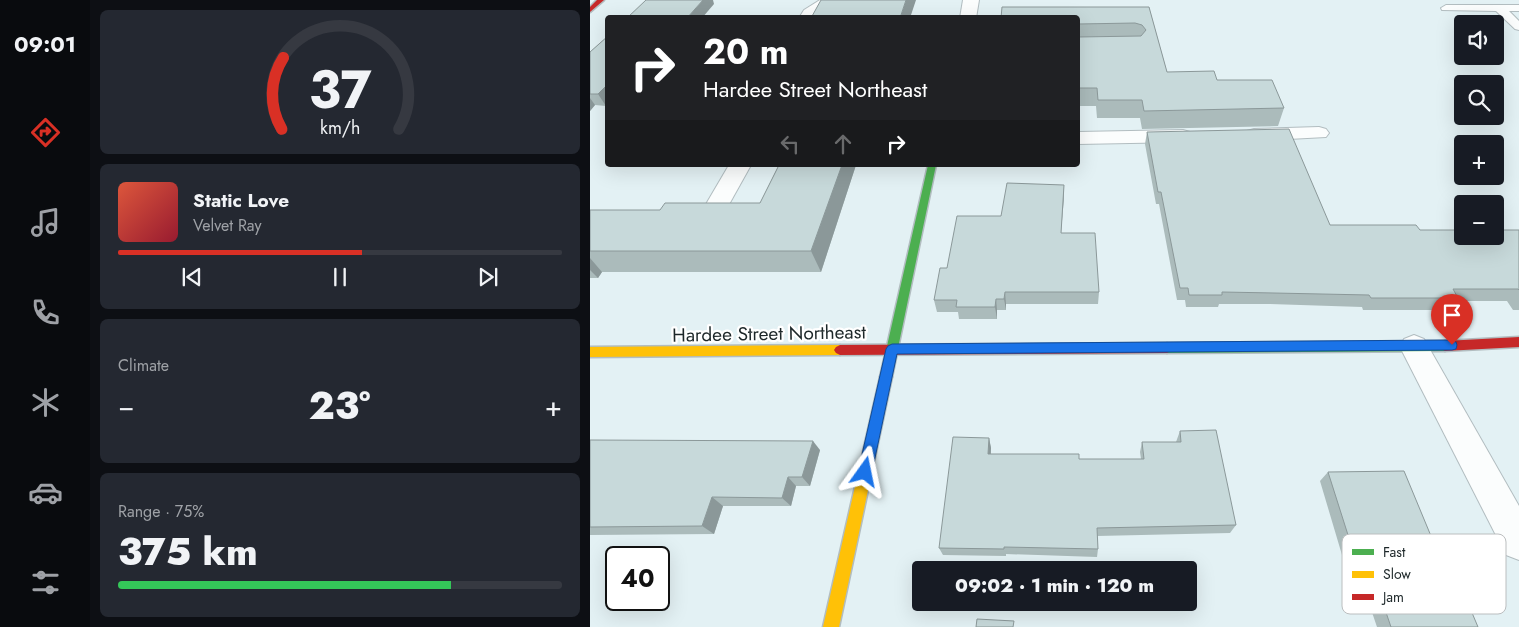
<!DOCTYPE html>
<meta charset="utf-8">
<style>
body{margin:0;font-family:Jost,sans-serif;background:#242831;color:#f1f3f6;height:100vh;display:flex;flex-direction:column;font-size:19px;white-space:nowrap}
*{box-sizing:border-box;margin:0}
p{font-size:16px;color:#9ea1a6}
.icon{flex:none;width:28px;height:28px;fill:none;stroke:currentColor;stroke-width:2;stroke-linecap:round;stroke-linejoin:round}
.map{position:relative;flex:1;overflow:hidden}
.drawer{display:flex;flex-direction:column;gap:10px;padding:10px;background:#0d0f14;width:500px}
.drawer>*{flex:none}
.top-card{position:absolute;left:15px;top:15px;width:475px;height:152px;border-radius:5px;box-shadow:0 5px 20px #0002;background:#202124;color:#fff;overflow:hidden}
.fabs{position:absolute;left:864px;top:15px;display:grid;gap:10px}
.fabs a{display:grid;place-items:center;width:50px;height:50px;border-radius:5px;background:#171b24;box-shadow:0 5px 20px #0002;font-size:25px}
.speed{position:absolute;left:15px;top:546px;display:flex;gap:10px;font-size:25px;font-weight:700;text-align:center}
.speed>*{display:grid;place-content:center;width:65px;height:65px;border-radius:50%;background:#171b24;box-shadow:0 5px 20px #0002;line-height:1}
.speed .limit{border:2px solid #111;border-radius:8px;background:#fff;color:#111}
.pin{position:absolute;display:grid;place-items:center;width:42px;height:42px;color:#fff;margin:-51px -21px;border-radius:50% 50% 50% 0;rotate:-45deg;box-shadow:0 0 5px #0007}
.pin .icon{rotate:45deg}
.me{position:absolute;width:55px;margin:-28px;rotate:12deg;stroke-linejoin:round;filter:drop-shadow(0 0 4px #0008)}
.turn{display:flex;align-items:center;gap:18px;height:105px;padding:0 15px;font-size:22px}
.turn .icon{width:65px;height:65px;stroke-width:2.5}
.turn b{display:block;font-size:35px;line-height:42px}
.lanes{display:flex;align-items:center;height:48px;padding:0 15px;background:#0003;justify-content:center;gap:25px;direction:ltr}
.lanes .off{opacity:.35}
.big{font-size:38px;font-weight:800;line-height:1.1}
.drawer .tile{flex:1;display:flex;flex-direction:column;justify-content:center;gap:8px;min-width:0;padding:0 18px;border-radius:8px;background:#242831}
.drawer .dial{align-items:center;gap:0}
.dial svg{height:130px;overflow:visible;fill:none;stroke:#363941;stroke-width:7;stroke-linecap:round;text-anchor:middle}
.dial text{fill:#f1f3f6;stroke:none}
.song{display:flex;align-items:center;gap:15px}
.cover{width:60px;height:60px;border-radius:8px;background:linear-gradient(135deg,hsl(10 70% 55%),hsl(350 70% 35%))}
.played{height:5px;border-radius:2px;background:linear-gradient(90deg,#d93025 55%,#363941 55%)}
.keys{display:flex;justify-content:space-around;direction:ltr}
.heat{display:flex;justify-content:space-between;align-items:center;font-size:28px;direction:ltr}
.charge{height:8px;border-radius:4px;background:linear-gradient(90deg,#34c759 75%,#363941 0)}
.trip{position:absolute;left:322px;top:561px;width:285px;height:50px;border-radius:5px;background:#171b24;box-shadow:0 5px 20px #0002;font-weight:800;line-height:50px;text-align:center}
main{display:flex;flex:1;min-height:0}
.tabs{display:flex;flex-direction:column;width:90px;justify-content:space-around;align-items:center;background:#090b0e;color:#9ea1a6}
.tabs .icon{width:35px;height:35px}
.tabs .selected{color:#d93025}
.tabs b{font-size:22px;color:#f1f3f6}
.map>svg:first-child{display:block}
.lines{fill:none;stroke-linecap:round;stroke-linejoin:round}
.lane-casing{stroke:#b2bdc0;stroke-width:2}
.street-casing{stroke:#b2bdc0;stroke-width:2}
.fast-casing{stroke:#b2bdc0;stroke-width:3}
.slow-casing{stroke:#b2bdc0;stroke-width:3}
.jam-casing{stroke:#b2bdc0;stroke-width:3}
.lane{fill:#fbfdfd;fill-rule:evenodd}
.street{fill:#fbfdfd;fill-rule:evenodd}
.fast{fill:#4caf50;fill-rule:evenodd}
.slow{fill:#ffc107;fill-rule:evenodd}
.jam{fill:#c62828;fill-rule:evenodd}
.wall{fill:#abbbbb}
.shaded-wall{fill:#8b9899}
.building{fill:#c7d9da;stroke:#8b9899}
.route{fill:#1a73e8;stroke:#114b97}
.labels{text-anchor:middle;stroke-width:4.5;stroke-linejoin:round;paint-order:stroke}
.street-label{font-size:19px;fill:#1d2729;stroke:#fff}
.key{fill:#fff;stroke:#bbbebf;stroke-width:1}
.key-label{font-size:14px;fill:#1d2729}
</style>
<main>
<nav class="tabs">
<b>09:01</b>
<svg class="icon selected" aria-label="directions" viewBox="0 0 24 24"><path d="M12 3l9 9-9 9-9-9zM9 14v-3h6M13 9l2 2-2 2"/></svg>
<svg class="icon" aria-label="music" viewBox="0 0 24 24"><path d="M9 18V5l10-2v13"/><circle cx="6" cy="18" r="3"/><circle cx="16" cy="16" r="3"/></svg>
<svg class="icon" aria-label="phone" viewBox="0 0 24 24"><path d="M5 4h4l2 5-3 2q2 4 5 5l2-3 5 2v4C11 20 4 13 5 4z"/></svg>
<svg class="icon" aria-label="climate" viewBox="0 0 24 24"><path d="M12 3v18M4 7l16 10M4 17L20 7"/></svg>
<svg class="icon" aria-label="car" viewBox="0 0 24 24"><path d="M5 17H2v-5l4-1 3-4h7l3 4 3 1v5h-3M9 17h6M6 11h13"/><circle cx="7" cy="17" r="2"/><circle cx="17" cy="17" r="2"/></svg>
<svg class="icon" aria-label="filters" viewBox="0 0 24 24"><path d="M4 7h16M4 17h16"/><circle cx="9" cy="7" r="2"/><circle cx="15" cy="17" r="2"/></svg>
</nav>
<section class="drawer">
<div class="tile dial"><svg viewBox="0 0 100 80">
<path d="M14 69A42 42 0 1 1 86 69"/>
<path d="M14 69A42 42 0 0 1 15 25" stroke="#d93025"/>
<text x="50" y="56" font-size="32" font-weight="700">37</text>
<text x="50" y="72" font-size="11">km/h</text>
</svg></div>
<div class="tile">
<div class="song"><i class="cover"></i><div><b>Static Love</b><p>Velvet Ray</p></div></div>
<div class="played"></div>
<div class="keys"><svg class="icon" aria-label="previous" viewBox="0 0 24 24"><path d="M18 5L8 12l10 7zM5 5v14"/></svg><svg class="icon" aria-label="pause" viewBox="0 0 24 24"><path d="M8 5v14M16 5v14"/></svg><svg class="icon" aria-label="next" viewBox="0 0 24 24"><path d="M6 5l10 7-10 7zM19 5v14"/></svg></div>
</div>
<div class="tile"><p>Climate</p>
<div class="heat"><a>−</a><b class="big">23°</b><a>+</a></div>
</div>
<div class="tile"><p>Range · 75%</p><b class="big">375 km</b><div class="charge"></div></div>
</section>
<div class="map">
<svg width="929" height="627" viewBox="0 0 929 627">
<rect width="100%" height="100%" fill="#e3f1f4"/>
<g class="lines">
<defs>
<path id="lane" d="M 856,5 L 929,5 L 929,11 L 919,11 L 929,21 L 929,30 L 925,29 L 906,11 L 852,10 L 851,8 Z"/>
<g id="street">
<path d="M 230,0 L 249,0 L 225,18 L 209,18 L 214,10 Z"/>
<path d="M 373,0 L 389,0 L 386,18 L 370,18 Z"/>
<path d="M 729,127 L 736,129 L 739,133 L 736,137 L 664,141 L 657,139 L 654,135 L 657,131 L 664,129 Z"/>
<path d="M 593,130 L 600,132 L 603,136 L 600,140 L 593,142 L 488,144 L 488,132 Z"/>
<path d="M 139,165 L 161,165 L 132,217 L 124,219 L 116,217 L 112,211 Z"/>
<path d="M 824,335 L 834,339 L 929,506 L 929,560 L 916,555 L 810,347 L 814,339 Z"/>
</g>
<g id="fast">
<path d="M 338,165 L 346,165 L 302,377 L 300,381 L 296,382 L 292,381 L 290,377 Z"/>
<path d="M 855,341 L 859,343 L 861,346 L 859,349 L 855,351 L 577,353 L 573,351 L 571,348 L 573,345 L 577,343 Z"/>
</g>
<g id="slow">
<path d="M 250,345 L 254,347 L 256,350 L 254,353 L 250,355 L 0,357 L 0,347 Z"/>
<path d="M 296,372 L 300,373 L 302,377 L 249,627 L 233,627 L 290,377 L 292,373 Z"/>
</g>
<g id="jam">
<path d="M 7,0 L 14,0 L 0,12 L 0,7 Z"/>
<path d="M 929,337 L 929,347 L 855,351 L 851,349 L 849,346 L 851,343 L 855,341 Z"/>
<path d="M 577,343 L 581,345 L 583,348 L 581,351 L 577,353 L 250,355 L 246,353 L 244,350 L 246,347 L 250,345 Z"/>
</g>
</defs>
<use href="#lane" class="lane-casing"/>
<use href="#street" class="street-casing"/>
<use href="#fast" class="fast-casing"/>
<use href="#slow" class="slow-casing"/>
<use href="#jam" class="jam-casing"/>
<use href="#lane" class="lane"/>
<use href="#street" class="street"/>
<use href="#fast" class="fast"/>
<use href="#slow" class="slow"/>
<use href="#jam" class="jam"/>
</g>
<g class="wall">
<path d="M 559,7 L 577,72 L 627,80 L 694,108 L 688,126 L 552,129 L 550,118 L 507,118 L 506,106 L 488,106 L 488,18 Z"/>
<path d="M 18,36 L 18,104 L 16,106 L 5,105 L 0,111 L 0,52 Z"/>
<path d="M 557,132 L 740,225 L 830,230 L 929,230 L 929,310 L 923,310 L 917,301 L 866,301 L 858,310 L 773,310 L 772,307 L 679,304 L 629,304 L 628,307 L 596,307 L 595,300 L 587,300 L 569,204 L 566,204 L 555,144 Z"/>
<path d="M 189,165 L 266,165 L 231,272 L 12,272 L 8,278 L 0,278 L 0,210 L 70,210 L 170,203 Z"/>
<path d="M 474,185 L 471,233 L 509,292 L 508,304 L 416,304 L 416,310 L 407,310 L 407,319 L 369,319 L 368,312 L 347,312 L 344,300 L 357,268 L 411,216 Z"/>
<path d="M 590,431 L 646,525 L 640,533 L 507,536 L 508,549 L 507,557 L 416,554 L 416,556 L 353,555 L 349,548 L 399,438 L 401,448 L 401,454 L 489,459 L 551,459 L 550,452 L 552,442 L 586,442 Z"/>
<path d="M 0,440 L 230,450 L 220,486 L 206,486 L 201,506 L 133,506 L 124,534 L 0,535 Z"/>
<path d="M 738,472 L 863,589 L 888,627 L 787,627 L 766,565 L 755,565 L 730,481 Z"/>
</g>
<g class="shaded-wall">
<path d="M 113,0 L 123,0 L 124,4 L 112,18 L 97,18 Z"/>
<path d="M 316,0 L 326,0 L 320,18 L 310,18 Z"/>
<path d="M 18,84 L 18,104 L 16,106 L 8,94 Z"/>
<path d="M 0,98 L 5,105 L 0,111 Z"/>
<path d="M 252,165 L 266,165 L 231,272 L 221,251 Z"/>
<path d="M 474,185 L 474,197 L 470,245 L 471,233 Z"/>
<path d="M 0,258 L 12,272 L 8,278 L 0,270 Z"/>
<path d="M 415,292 L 416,304 L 416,310 L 414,299 Z"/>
<path d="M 406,299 L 407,310 L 407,319 L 405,307 Z"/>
<path d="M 399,438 L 401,448 L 400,464 L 398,454 Z"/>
<path d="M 223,441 L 230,450 L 220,486 L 212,477 Z"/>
<path d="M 198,477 L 206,486 L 201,506 L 192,498 Z"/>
<path d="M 122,497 L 133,506 L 124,534 L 112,526 Z"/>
</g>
<g class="building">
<path d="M 56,0 L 113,0 L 97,18 L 37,18 Z"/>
<path d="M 231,0 L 316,0 L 310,18 L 221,18 Z"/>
<path d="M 412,7 L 559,7 L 577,72 L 624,71 L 627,80 L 682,80 L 694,108 L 554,111 L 552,100 L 508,100 L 507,88 L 488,88 L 488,37 L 551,36 L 556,30 L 552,25 L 545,23 L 488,24 L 488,25 L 488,18 L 411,18 Z"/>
<path d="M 18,36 L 18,84 L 8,94 L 0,94 L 0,52 Z"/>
<path d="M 699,129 L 740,225 L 826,225 L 830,230 L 872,230 L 872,236 L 905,236 L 905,230 L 929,230 L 929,290 L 928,289 L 863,289 L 868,298 L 781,298 L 779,295 L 684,293 L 632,292 L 632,295 L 599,295 L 598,288 L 590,288 L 571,192 L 568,192 L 557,132 Z"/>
<path d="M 189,165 L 252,165 L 221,251 L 0,251 L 0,210 L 70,210 L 75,203 L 170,203 Z"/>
<path d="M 417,183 L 474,185 L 471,233 L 505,233 L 509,292 L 415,292 L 414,299 L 406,299 L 405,307 L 366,307 L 367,300 L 344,300 L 350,268 L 357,268 L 367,216 L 411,216 Z"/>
<path d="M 626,430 L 646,525 L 507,528 L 508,549 L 414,547 L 414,549 L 349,548 L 363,437 L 399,438 L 398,454 L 489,454 L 489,459 L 554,459 L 552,442 L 591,442 L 590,431 Z"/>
<path d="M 0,440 L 223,441 L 212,477 L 198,477 L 192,498 L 122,497 L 112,526 L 0,527 Z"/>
<path d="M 814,471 L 863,589 L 872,589 L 888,627 L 801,627 L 777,557 L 765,557 L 738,472 Z"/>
<path d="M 387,619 L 424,621 L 423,627 L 386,627 Z"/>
</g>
<path class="route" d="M 862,340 L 866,342 L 867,345 L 866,349 L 862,350 L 307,354 L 282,472 L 280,477 L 275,479 L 270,477 L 268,472 L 296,349 L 298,346 L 302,344 Z"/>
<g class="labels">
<g class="street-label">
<text transform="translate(179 333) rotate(-1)" y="7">Hardee Street Northeast</text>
</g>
</g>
<rect x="752" y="534" width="164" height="80" rx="8" class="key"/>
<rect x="762" y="549" width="22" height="6" fill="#4caf50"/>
<rect x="762" y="571" width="22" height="7" fill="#ffc107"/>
<rect x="762" y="594" width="22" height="6" fill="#c62828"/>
<g class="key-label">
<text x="793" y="557">Fast</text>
<text x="793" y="579">Slow</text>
<text x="793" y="602">Jam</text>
</g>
</svg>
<div class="fabs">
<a><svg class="icon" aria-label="sound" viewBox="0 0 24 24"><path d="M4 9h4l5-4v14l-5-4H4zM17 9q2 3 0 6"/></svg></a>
<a><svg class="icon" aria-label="search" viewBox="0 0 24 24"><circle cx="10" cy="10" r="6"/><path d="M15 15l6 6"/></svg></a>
<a>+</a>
<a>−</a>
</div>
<div class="speed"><div class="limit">40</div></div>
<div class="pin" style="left:862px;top:345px;background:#d93025"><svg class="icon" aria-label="arrive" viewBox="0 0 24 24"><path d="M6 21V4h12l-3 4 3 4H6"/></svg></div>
<svg class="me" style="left:275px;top:472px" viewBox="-20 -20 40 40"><path d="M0-17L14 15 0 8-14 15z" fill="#1a73e8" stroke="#fff" stroke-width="4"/></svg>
<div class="trip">09:02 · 1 min · 120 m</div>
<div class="top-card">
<div class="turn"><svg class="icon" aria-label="right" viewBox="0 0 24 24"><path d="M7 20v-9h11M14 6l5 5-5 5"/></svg><div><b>20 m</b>Hardee Street Northeast</div></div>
<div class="lanes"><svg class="icon off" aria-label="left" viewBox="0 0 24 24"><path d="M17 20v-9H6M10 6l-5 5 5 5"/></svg><svg class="icon off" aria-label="ahead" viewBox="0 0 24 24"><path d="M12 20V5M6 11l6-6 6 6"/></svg><svg class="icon" aria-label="right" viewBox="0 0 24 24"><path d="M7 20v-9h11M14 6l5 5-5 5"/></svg></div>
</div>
</div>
</main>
